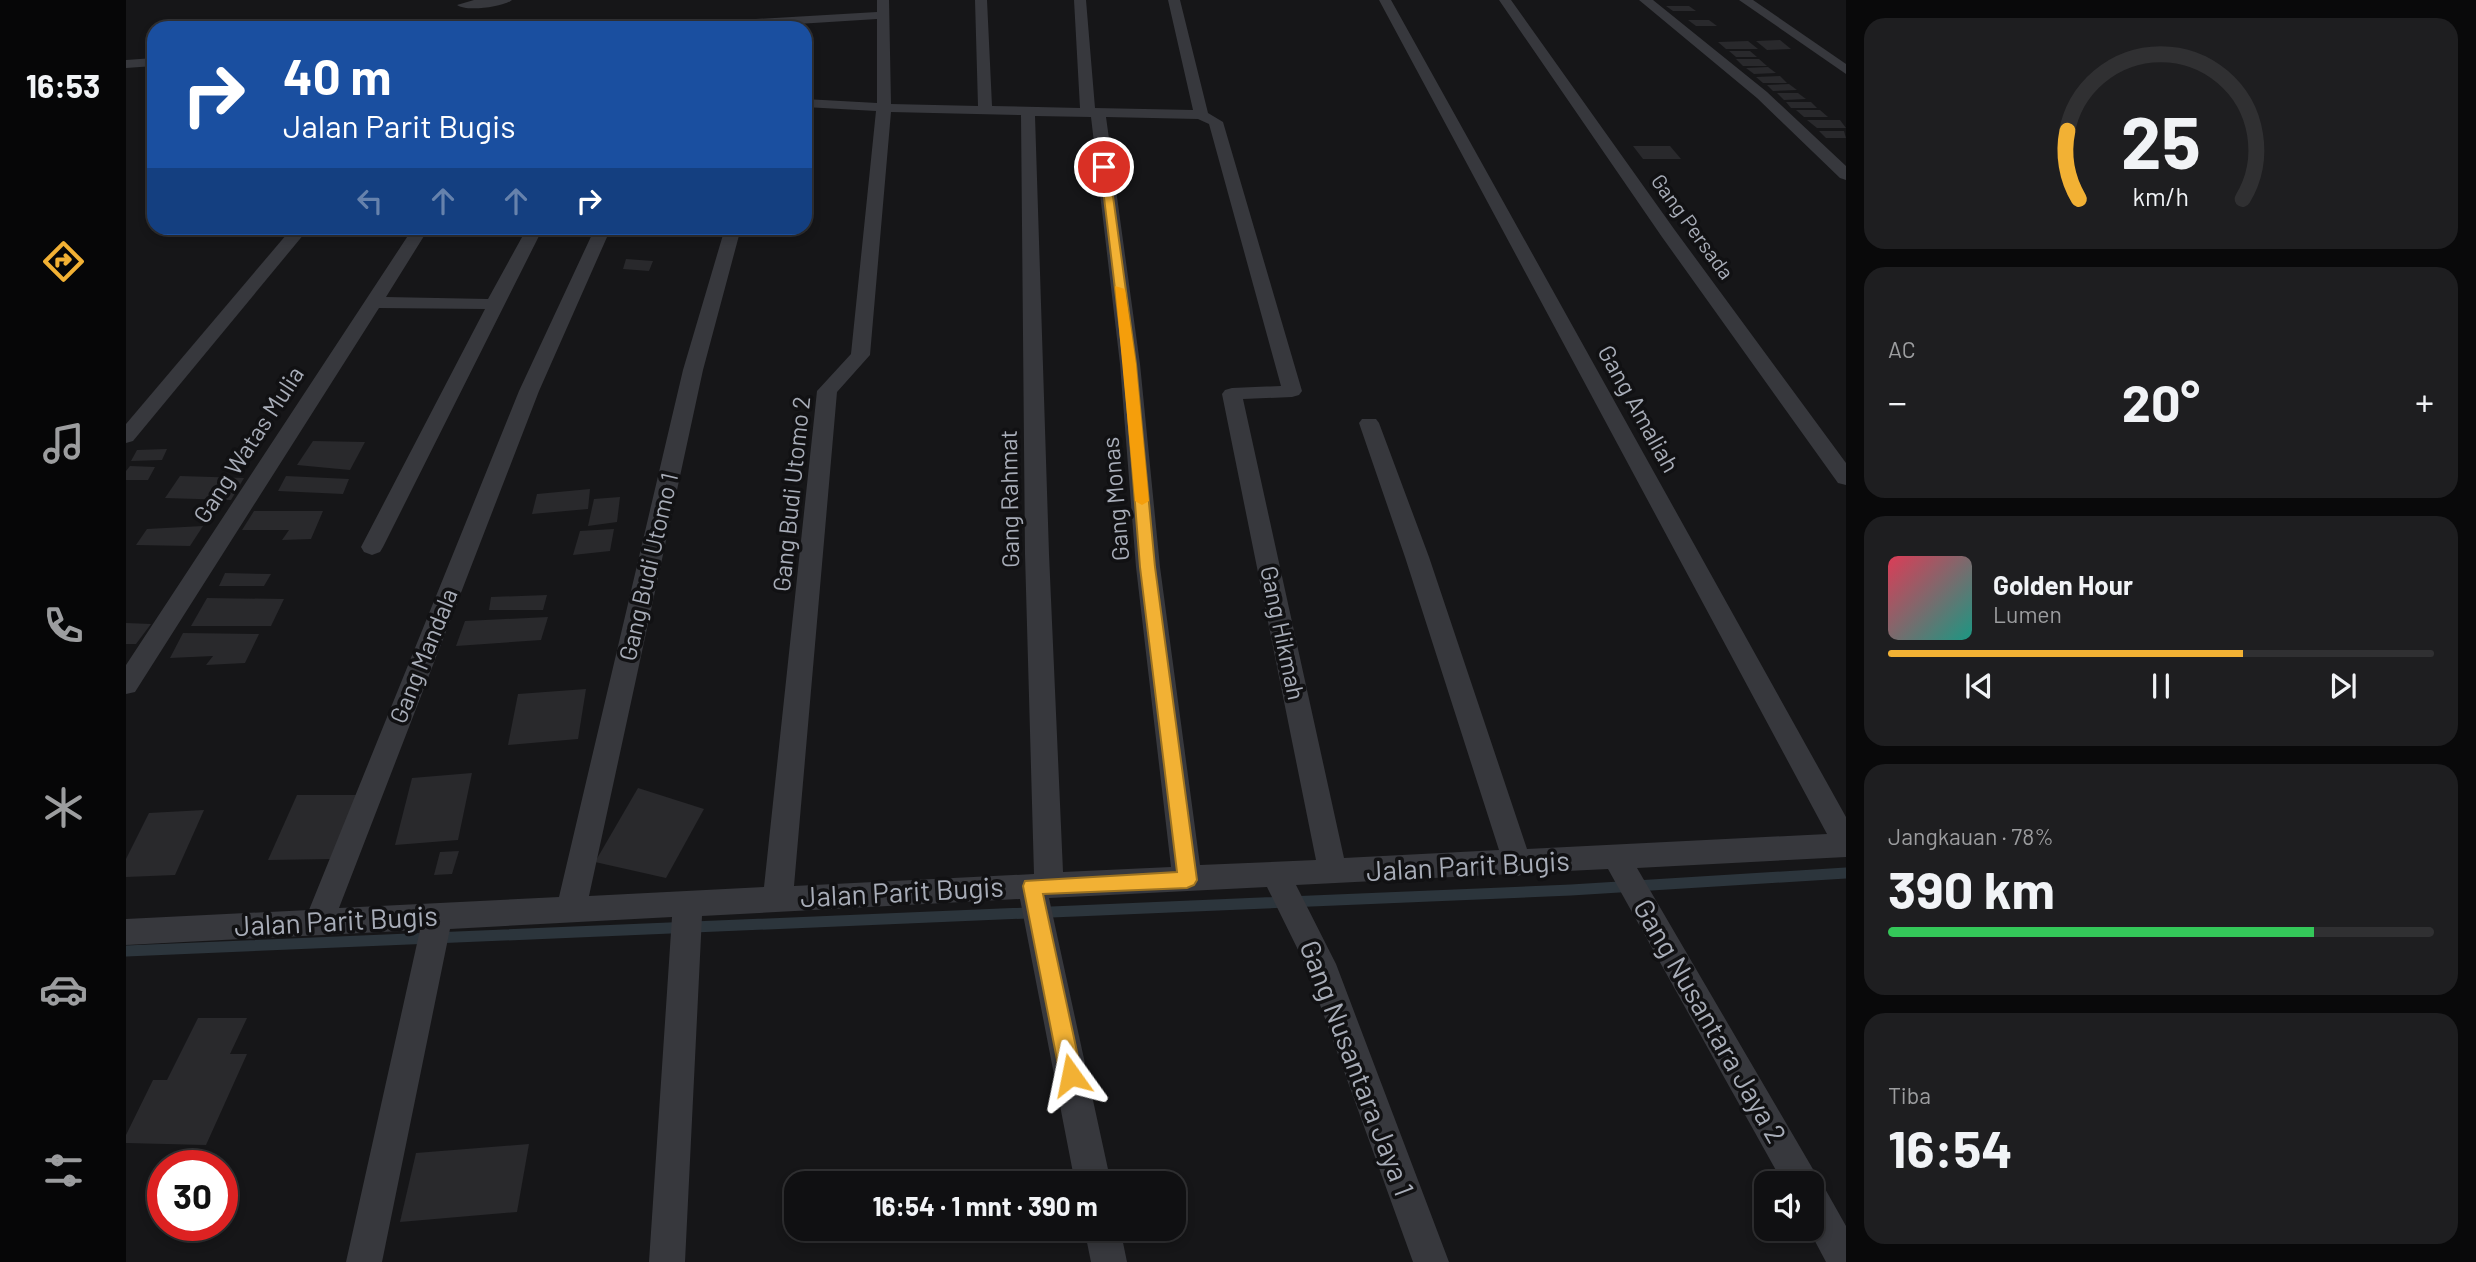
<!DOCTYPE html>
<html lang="id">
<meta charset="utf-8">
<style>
body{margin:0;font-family:Barlow,sans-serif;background:#1e1e20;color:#f1f3f6;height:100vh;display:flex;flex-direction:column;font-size:26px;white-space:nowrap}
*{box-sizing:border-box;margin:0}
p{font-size:23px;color:#9c9d9f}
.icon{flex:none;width:38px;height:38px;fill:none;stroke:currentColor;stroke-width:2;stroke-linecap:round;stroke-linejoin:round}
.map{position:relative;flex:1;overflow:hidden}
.drawer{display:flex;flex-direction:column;gap:18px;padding:18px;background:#09090a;width:630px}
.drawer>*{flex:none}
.top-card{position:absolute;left:21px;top:21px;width:665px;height:214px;border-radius:21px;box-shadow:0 4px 10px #0003,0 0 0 2px #303032;background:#1a4fa0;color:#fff;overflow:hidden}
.buttons{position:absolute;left:1628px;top:1171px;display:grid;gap:14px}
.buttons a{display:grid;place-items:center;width:70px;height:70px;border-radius:14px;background:#101012;box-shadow:0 4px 10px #0003,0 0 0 2px #303032;font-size:35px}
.speed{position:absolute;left:21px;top:1150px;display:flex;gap:14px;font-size:35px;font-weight:700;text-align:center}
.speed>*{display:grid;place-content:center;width:91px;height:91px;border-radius:50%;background:#101012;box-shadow:0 4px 10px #0003,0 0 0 2px #303032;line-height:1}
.speed .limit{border:10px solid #d22;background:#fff;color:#111}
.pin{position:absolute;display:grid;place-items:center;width:60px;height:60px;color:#fff;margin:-30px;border:4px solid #fff;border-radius:50%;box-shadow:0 2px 7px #0007}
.me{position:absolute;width:77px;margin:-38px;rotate:348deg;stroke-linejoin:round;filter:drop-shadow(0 0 5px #0008)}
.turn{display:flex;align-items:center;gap:24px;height:147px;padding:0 21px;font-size:32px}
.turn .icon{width:91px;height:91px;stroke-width:2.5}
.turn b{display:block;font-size:49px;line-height:60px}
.lanes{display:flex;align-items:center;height:66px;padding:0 21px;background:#0003;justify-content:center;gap:35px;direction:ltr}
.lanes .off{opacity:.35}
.big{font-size:52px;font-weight:700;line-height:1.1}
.drawer .widget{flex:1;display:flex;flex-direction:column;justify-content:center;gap:10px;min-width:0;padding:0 24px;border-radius:21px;background:#1e1e20}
.drawer .dial{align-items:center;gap:0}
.dial svg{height:182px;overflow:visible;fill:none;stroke:#303032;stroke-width:7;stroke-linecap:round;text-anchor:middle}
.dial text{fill:#f1f3f6;stroke:none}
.song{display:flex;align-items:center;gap:21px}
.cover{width:84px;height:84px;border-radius:10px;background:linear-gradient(135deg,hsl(350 70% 55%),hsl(170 70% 35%))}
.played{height:7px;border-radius:4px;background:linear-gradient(90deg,#f2b134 65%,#303032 65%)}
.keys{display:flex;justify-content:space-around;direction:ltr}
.heat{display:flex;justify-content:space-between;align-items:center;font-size:38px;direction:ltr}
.charge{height:10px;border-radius:5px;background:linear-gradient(90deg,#34c759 78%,#303032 0)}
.trip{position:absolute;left:658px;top:1171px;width:402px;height:70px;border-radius:21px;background:#101012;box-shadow:0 4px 10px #0003,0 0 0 2px #303032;font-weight:700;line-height:70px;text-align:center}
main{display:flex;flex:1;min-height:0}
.tab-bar{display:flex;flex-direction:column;width:126px;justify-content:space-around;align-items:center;background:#060607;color:#9c9d9f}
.tab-bar .icon{width:49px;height:49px}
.tab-bar .current{color:#f2b134}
.tab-bar b{font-size:32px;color:#f1f3f6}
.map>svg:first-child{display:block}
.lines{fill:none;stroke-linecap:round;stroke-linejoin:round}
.stream{stroke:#2c353c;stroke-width:11}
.building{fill:#29292c}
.minor{fill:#37383d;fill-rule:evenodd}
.route{fill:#f2b134;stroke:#9d7322;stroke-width:2}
.slow{fill:#f59e0b}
.labels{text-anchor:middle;stroke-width:7;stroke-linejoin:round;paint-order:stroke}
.far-street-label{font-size:21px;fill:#a8adb8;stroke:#111113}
.street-label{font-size:24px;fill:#a8adb8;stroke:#111113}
.near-street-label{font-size:28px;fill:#a8adb8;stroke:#111113}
</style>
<main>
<nav class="tab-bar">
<b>16:53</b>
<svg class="icon current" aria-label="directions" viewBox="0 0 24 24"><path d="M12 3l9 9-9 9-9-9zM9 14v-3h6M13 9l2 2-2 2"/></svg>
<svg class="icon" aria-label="music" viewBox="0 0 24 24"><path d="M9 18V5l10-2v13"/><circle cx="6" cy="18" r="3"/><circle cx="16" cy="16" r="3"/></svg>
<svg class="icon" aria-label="phone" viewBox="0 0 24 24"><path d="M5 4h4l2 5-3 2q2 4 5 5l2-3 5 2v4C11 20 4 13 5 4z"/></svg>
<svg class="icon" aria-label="climate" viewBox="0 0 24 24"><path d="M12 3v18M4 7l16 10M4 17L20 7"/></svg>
<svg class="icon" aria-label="car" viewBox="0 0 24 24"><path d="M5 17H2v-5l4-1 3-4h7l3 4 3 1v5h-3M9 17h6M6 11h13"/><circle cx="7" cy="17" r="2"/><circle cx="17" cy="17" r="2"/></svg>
<svg class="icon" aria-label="filters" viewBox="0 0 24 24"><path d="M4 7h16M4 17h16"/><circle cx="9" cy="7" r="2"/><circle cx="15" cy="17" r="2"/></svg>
</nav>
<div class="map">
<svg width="1720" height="1262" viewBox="0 0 1720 1262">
<rect width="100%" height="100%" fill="#161618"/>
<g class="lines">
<path class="stream" d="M 0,951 L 1445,890 L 1720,873"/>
</g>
<g class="building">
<path d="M 1540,6 L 1563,6 L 1570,11 L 1547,11 Z"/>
<path d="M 1562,20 L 1583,20 L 1591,26 L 1570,26 Z"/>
<path d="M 1654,40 L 1665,49 L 1641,50 L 1630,41 Z"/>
<path d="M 1622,41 L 1632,49 L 1600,49 L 1592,42 Z"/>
<path d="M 1603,51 L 1624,51 L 1631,57 L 1610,57 Z"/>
<path d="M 1610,59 L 1633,59 L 1641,66 L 1617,66 Z"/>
<path d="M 1642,67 L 1650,73 L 1628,74 L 1620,68 Z"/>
<path d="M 1654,76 L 1661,83 L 1637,83 L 1630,77 Z"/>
<path d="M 1663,84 L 1671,90 L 1647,91 L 1641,85 Z"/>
<path d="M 1651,93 L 1672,93 L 1680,99 L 1658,100 Z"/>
<path d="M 1660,102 L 1685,102 L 1691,108 L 1665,108 Z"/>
<path d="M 1670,110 L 1694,110 L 1702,117 L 1678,117 Z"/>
<path d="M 1681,120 L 1714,120 L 1720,128 L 1691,128 Z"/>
<path d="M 1693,131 L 1718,131 L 1720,138 L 1700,138 Z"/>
<path d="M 1507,146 L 1544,146 L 1555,159 L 1517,159 Z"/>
<path d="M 255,228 L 289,228 L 287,231 L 252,232 Z"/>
<path d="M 500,259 L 527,261 L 523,271 L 497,269 Z"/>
<path d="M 187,441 L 239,442 L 224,470 L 171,465 Z"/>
<path d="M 41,449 L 36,460 L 5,461 L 11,450 Z"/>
<path d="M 4,466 L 29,467 L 22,480 L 0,480 L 0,471 Z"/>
<path d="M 54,476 L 118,478 L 105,500 L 39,498 Z"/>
<path d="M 160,476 L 223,479 L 217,494 L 152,491 Z"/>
<path d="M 464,489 L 462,509 L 406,514 L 411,494 Z"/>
<path d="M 494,497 L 491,522 L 462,526 L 468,499 Z"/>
<path d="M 128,511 L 197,511 L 185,539 L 156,540 L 163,530 L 116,530 Z"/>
<path d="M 77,526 L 64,546 L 10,545 L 21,529 Z"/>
<path d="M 488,529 L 484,551 L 447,555 L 454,531 Z"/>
<path d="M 99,573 L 145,574 L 138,586 L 93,586 Z"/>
<path d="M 421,595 L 417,610 L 363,610 L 365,597 Z"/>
<path d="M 81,598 L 158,599 L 145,626 L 65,626 Z"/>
<path d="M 422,617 L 415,640 L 330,646 L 339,621 Z"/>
<path d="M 0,623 L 25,624 L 10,644 L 0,644 Z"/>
<path d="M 57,633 L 133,634 L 119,663 L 80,665 L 87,656 L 44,658 Z"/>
<path d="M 460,689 L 452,739 L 382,745 L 392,694 Z"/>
<path d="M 346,773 L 332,840 L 269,845 L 286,778 Z"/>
<path d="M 512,788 L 578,809 L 540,878 L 469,862 Z"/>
<path d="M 171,795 L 232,795 L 206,859 L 142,860 Z"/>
<path d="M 78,810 L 49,875 L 0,877 L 0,859 L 23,813 Z"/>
<path d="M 333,851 L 326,874 L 308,875 L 314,852 Z"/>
<path d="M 72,1018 L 121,1018 L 104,1054 L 121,1054 L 80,1145 L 0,1143 L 0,1135 L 27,1080 L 41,1080 Z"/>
<path d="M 403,1144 L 391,1212 L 274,1222 L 290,1153 Z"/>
</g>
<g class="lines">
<g class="minor">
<path d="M 348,0 L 386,0 C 377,7 340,12 331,5 Z"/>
<path d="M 751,0 L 763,0 L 765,104 L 852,106 L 849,0 L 861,0 L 866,106 L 954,108 L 948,0 L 960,0 L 969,108 L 1067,110 L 1042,0 L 1054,0 L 1082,113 L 1097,122 L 1176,391 L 1173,395 L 1166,397 L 1117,399 L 1218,858 L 1373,850 L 1279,557 L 1233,423 L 1236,419 L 1250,419 L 1253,423 L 1303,557 L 1401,849 L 1701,834 L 1253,0 L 1265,0 L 1720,817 L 1720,857 L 1511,868 L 1688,1171 L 1693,1185 L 1698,1187 L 1720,1226 L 1720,1262 L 1700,1262 L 1682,1228 L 1685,1228 L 1685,1183 L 1657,1183 L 1482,869 L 1400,873 L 1392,876 L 1386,874 L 1170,885 L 1210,964 L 1323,1262 L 1287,1262 L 1180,966 L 1141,887 L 923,898 L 985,1183 L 949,1183 L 894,899 L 576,916 L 559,1262 L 523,1262 L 546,917 L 324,929 L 256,1262 L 220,1262 L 294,930 L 0,945 L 0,919 L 183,910 L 393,391 L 469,228 L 485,228 L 413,391 L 213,908 L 433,897 L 557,370 L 599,228 L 615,228 L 577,370 L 463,896 L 638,887 L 691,391 L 725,354 L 750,111 L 679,107 L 679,99 L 751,103 L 751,19 L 609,28 L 540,28 L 546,24 L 751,12 ZM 765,112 L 895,115 L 899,554 L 908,874 L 668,886 L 711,392 L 744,355 ZM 909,116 L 965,117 L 994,364 L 1010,567 L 1045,867 L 937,872 L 923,554 ZM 980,117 L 1072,119 L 1083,124 L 1155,386 L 1106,388 L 1099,390 L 1096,394 L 1190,860 L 1074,865 L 1034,567 L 1014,364 Z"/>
<path d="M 1373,0 L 1385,0 L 1548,229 L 1720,463 L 1720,485 L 1712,483 L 1536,237 Z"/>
<path d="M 1513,0 L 1527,0 L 1641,92 L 1720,166 L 1720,180 L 1714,178 L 1631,98 Z"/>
<path d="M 1613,0 L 1627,0 L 1720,64 L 1720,74 Z"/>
<path d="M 28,58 L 28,66 L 0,68 L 0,60 Z"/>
<path d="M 166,228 L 183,228 L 7,441 L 0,443 L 0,424 Z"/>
<path d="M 287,228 L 303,228 L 260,297 L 362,299 L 401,228 L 417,228 L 257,547 L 254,552 L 246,555 L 238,552 L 235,547 L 359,309 L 253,308 L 9,692 L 0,694 L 0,665 Z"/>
<path d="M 958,1228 L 994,1228 L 1001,1262 L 965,1262 Z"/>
</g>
</g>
<path class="route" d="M 974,164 L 983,167 L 1010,364 L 1029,567 L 1071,880 L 1068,885 L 1061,888 L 917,894 L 956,1075 L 952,1082 L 945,1085 L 937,1082 L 934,1075 L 897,886 L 899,881 L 1051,872 L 1014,567 L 998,364 Z"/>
<path class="slow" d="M 989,286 L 999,289 L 1010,364 L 1023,501 L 1016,505 L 1009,501 Z"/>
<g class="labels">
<g class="far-street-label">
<text transform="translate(1566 227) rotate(54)" y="7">Gang Persada</text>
</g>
<g class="street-label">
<text transform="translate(1512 409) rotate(61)" y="8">Gang Amaliah</text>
<text transform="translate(123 445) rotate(-57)" y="8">Gang Watas Mulia</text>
<text transform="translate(666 494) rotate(-84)" y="8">Gang Budi Utomo 2</text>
<text transform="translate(884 499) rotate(-91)" y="8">Gang Rahmat</text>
<text transform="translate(990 499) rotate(-95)" y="8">Gang Monas</text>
<text transform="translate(523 567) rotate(-77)" y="8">Gang Budi Utomo 1</text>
<text transform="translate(1156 633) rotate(78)" y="8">Gang Hikmah</text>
<text transform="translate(298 656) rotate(-68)" y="8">Gang Mandala</text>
</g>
<g class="near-street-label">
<text transform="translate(1342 866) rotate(-3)" y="10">Jalan Parit Bugis</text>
<text transform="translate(776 892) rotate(-3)" y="10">Jalan Parit Bugis</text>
<text transform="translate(210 921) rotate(-3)" y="10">Jalan Parit Bugis</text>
<text transform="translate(1584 1021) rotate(60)" y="10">Gang Nusantara Jaya 2</text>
<text transform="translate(1231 1068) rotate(69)" y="10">Gang Nusantara Jaya 1</text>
</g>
</g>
</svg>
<div class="buttons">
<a><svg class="icon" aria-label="sound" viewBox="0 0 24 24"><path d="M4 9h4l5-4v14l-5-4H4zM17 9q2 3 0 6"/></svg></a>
</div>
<div class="speed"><div class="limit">30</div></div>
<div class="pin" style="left:978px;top:167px;background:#d93025"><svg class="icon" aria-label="arrive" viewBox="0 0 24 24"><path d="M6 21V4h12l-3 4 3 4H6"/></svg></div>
<svg class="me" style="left:945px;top:1075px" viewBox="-20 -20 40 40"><path d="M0-17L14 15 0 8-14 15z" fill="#f2b134" stroke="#fff" stroke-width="4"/></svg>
<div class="trip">16:54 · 1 mnt · 390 m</div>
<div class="top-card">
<div class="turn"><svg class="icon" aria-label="right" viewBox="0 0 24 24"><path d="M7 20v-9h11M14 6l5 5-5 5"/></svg><div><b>40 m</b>Jalan Parit Bugis</div></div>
<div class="lanes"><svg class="icon off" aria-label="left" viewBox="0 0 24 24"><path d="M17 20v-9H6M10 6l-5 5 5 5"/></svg><svg class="icon off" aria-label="ahead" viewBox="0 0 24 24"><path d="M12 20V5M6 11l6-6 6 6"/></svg><svg class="icon off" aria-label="ahead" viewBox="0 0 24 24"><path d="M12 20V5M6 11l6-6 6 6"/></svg><svg class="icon" aria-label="right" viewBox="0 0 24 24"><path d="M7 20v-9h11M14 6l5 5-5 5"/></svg></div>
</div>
</div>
<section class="drawer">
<div class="widget dial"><svg viewBox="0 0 100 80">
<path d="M14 69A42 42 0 1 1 86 69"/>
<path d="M14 69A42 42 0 0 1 9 39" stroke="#f2b134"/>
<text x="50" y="56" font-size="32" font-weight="700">25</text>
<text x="50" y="72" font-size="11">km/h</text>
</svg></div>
<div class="widget"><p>AC</p>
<div class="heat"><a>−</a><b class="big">20°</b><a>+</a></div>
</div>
<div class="widget">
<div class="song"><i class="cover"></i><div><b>Golden Hour</b><p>Lumen</p></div></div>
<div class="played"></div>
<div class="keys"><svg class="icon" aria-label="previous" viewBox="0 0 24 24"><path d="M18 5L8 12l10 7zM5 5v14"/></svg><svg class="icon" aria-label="pause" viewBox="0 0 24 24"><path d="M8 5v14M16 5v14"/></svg><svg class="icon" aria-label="next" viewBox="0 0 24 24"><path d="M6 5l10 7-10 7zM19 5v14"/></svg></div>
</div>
<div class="widget"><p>Jangkauan · 78%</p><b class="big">390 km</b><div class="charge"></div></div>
<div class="widget"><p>Tiba</p><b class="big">16:54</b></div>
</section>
</main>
